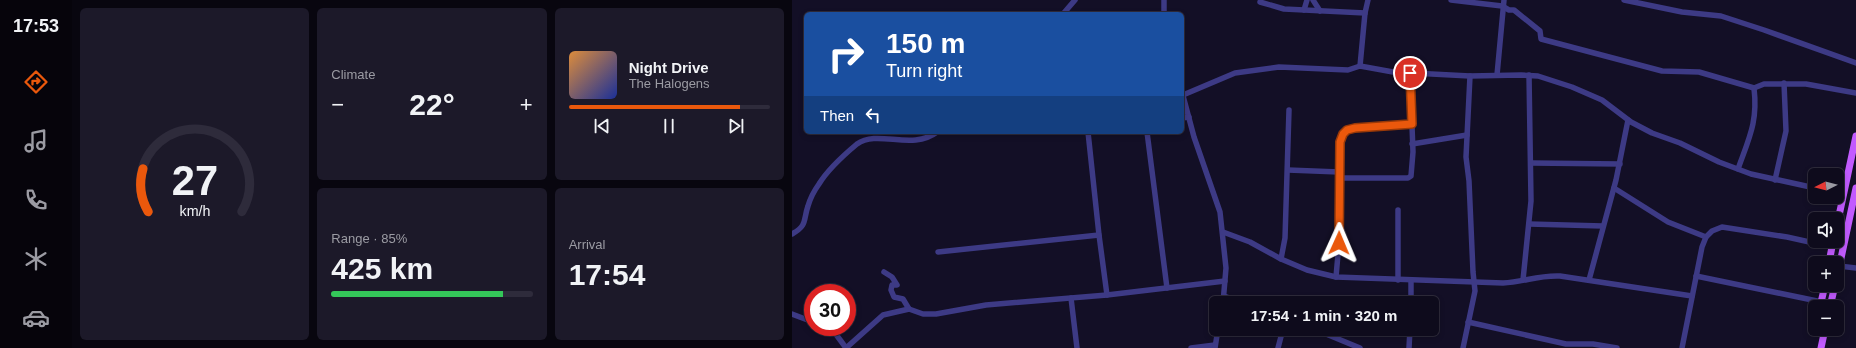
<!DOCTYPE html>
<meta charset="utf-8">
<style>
body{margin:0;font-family:Helvetica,sans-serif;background:#1c1929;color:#f1f3f6;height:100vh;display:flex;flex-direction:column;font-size:15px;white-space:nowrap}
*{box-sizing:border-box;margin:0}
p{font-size:13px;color:#9b9ba3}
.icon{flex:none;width:22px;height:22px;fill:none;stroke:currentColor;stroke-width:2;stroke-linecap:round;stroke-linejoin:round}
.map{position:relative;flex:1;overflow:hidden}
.sheet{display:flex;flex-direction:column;gap:8px;padding:8px;background:#08060f;width:720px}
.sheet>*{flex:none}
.hud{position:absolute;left:12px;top:12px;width:380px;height:122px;border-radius:6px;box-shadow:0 2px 6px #0003,0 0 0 1px #2e2b3b;background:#1a4fa0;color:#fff;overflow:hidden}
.needle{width:26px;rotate:264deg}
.buttons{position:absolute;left:1016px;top:168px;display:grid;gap:8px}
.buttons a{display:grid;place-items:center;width:36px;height:36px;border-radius:6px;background:#0e0b1c;box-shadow:0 2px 6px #0003,0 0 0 1px #2e2b3b;font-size:20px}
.speed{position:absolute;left:12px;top:284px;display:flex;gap:8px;font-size:20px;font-weight:700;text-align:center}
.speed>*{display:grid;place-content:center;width:52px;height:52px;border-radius:50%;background:#0e0b1c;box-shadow:0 2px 6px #0003,0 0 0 1px #2e2b3b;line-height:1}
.speed .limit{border:6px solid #d22;background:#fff;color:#111}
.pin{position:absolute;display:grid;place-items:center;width:34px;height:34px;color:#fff;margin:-17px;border:2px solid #fff;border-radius:50%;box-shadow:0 1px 4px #0007}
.me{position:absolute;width:44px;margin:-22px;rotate:1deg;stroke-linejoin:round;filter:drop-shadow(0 0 3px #0008)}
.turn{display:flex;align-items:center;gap:14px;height:84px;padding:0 16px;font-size:18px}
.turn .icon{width:52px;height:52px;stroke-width:2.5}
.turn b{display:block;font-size:28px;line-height:34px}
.then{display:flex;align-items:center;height:38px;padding:0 16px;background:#0003;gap:8px;font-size:15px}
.big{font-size:30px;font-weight:700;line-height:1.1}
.sheet .card{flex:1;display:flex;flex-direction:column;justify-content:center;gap:6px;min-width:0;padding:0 14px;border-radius:6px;background:#1c1929}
.sheet .dial{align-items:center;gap:0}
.dial svg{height:104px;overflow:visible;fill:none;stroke:#2e2b3b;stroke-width:7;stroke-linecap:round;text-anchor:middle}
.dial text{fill:#f1f3f6;stroke:none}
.song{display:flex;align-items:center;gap:12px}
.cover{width:48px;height:48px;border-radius:6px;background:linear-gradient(135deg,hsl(30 70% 55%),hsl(230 70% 35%))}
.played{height:4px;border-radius:2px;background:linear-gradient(90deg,#ea580c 85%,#2e2b3b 85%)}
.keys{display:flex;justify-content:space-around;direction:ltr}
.heat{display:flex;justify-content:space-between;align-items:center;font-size:22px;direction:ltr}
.charge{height:6px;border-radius:3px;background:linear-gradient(90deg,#34c759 85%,#2e2b3b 0)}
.sheet .tiles{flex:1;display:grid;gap:8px;grid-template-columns:repeat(3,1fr)}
.card:first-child{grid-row:span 2}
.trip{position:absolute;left:417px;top:296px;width:230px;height:40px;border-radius:6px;background:#0e0b1c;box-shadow:0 2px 6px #0003,0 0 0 1px #2e2b3b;font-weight:700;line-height:40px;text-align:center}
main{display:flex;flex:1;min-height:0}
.tab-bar{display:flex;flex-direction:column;width:72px;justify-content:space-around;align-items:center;background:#06040b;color:#9b9ba3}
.tab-bar .icon{width:28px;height:28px}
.tab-bar .on{color:#ea580c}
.tab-bar b{font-size:18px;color:#f1f3f6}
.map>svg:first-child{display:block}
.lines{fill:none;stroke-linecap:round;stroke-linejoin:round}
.minor{stroke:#3d3a85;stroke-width:5.5}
.major{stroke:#c25bff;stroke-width:7}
.route-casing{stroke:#983908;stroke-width:10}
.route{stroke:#ea580c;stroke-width:7}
</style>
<main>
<nav class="tab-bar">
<b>17:53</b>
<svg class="icon on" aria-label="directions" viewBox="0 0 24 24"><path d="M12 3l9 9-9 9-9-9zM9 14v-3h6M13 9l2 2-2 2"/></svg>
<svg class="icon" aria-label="music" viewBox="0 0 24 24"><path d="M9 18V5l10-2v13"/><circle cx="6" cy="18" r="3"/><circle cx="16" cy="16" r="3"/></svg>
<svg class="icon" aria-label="phone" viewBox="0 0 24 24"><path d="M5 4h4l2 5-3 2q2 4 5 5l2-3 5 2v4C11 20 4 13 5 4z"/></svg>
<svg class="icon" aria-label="climate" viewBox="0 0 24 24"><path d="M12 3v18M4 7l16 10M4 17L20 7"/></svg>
<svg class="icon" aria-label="car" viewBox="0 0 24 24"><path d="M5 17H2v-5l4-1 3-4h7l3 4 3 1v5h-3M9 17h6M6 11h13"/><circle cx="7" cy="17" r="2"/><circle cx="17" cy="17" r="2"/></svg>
</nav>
<section class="sheet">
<div class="tiles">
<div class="card dial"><svg viewBox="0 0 100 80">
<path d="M14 69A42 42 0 1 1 86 69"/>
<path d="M14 69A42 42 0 0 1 10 36" stroke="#ea580c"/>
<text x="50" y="56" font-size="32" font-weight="700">27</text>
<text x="50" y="72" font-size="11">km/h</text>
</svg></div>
<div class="card"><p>Climate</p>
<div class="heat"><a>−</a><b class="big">22°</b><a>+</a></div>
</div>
<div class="card">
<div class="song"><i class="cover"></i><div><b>Night Drive</b><p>The Halogens</p></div></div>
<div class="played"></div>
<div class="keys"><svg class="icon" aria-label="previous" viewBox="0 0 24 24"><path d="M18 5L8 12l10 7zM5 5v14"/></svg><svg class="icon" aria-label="pause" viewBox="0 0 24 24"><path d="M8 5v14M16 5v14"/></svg><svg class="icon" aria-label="next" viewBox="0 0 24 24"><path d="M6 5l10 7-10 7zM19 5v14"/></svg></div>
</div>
<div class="card"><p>Range · 85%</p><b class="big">425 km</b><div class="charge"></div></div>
<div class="card"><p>Arrival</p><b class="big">17:54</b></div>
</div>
</section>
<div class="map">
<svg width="1064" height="348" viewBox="0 0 1064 348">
<rect width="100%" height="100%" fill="#130f26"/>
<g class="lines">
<g class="minor">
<path d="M 372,0 L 372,14"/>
<path d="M 521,0 L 528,11"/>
<path d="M 659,0 L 710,6 L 717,10 L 722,10 L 748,31 L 749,39 L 870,71 L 907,72 L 962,88 L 972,84 L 1014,84 L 1064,93"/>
<path d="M 832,0 L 890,12 L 929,16 L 972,30 L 1064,63"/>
<path d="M 468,2 L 492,9 L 573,13"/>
<path d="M 512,10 L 515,0"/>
<path d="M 271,14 L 283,0"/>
<path d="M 568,66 L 573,13 L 576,0"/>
<path d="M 705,75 L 712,0"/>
<path d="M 390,92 L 402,137 L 428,212 L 434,268 L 431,303"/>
<path d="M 391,95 L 443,73 L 487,67 L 556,70 L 568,66 L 601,72 L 678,76 L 729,75 L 746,76 L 780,87 L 810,100 L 839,122 L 860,133 L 888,143 L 927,162 L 959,174 L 1023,188"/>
<path d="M 390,118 L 397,117"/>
<path d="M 296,132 L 307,235 L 315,295"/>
<path d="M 355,132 L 375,288"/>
<path d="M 620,144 L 675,135"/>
<path d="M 739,163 L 828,164"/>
<path d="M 946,169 C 957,138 966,122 962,88"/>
<path d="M 496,170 L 547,172"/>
<path d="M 547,178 L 616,178 L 619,176 L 621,152 L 618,73"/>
<path d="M 983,180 L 994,131 L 992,83"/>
<path d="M 822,188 L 876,222 L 914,237"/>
<path d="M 1045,193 L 1052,194"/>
<path d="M 606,210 L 606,280"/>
<path d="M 737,224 L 811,226"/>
<path d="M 431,232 L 458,242 L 489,259 L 515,270 L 544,277 L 711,283 C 732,282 746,275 768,276 L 900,296"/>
<path d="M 0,234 C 16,225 11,220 16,206 C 18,199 22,191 27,184 C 35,171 53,154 65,144 C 86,129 120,151 145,132"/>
<path d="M 146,252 L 307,235"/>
<path d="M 489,259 L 493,238 L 497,110"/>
<path d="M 1047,266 L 1064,268"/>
<path d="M 92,272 L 100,277 L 105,285 L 100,285 L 99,290 L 102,297 L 111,299 L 117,309 L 131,314 L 144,314 L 194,305 L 315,295 L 433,281"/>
<path d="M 904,276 L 1030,302"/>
<path d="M 544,277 L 547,243 L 548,142 C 550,132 554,130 563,128 L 620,124"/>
<path d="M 731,280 L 739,201 L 737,75"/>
<path d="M 797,280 L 824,180 L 836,120"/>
<path d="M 432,296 L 451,303"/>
<path d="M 279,298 L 285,348"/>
<path d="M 619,303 L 619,281"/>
<path d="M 0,314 L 21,322"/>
<path d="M 676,322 L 774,344 L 801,344 L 825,348"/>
<path d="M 30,327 L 43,333 L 54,348"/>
<path d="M 522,329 L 568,348"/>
<path d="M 54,348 L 91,315 L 117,309"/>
<path d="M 399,348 L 423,345"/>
<path d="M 423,348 L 426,329"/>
<path d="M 486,348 L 491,329"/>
<path d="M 617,348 L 618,329"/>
<path d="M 671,348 L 683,291 L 681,272 L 677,181 L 674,157 L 678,76"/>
<path d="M 890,348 L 910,247 L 914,237 L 920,231 L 930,227 L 995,237 L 1040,247"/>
</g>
<g class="major">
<path d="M 1045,225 L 1064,136"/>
<path d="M 1037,263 L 1041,241"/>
<path d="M 1045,277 L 1064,188"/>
<path d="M 1028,307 L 1033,285"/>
<path d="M 1038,307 L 1043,285"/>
<path d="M 1029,348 L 1033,329"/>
</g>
</g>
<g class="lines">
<defs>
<path id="route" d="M 547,243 L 548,142 L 551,134 L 555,130 L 563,128 L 620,124 L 618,73"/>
</defs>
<use href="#route" class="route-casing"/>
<use href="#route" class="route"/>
</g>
</svg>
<div class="buttons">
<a><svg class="needle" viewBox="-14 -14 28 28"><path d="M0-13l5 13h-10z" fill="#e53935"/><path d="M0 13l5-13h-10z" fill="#9b9ba3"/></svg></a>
<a><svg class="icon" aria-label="sound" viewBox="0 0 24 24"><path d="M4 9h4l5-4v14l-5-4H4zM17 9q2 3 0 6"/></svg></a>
<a>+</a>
<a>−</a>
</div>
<div class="speed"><div class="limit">30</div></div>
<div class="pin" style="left:618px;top:73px;background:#d93025"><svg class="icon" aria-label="arrive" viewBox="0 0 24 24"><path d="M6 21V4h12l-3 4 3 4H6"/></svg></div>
<svg class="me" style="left:547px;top:243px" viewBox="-20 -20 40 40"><path d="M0-17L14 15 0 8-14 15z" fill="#ea580c" stroke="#fff" stroke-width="4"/></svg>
<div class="trip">17:54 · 1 min · 320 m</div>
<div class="hud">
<div class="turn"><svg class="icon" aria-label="right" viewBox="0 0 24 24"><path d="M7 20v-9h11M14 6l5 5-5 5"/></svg><div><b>150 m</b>Turn right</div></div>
<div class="then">Then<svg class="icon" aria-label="left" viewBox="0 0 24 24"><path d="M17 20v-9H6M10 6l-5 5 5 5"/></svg></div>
</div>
</div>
</main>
